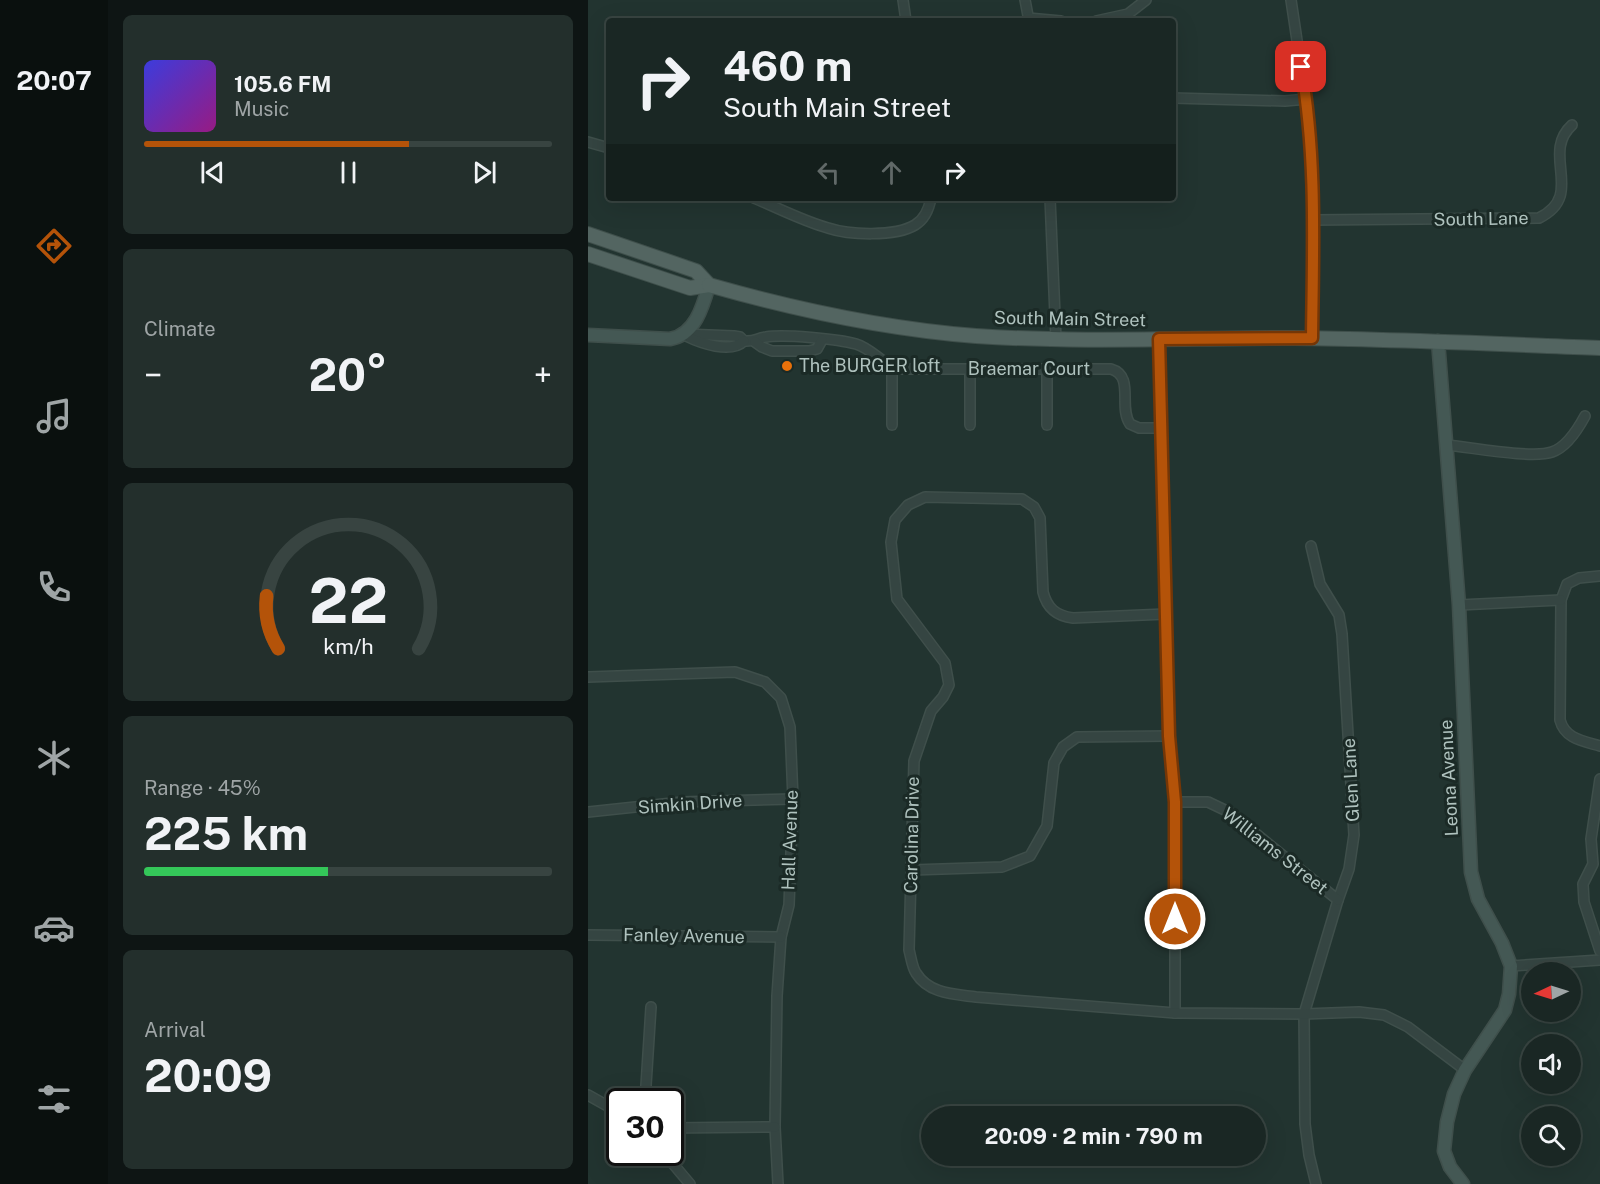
<!DOCTYPE html>
<meta charset="utf-8">
<style>
body{margin:0;font-family:"Public Sans",sans-serif;background:#232f2c;color:#f1f3f6;height:100vh;display:flex;flex-direction:column;font-size:22px;white-space:nowrap}
*{box-sizing:border-box;margin:0}
p{font-size:20px;color:#9fa5a6}
.icon{flex:none;width:33px;height:33px;fill:none;stroke:currentColor;stroke-width:2;stroke-linecap:round;stroke-linejoin:round}
.map{position:relative;flex:1;overflow:hidden}
.details{display:flex;flex-direction:column;gap:15px;padding:15px;background:#0e1514;width:480px}
.details>*{flex:none}
.hud{position:absolute;left:18px;top:18px;width:570px;height:183px;border-radius:6px;box-shadow:0 6px 24px #0002,0 0 0 2px #384441;background:#1a2724;color:#f1f3f6;overflow:hidden}
.needle{width:39px;rotate:266deg}
.fabs{position:absolute;left:933px;top:962px;display:grid;gap:12px}
.fabs a{display:grid;place-items:center;width:60px;height:60px;border-radius:50%;background:#1a2724;box-shadow:0 6px 24px #0002,0 0 0 2px #384441;font-size:30px}
.speed{position:absolute;left:18px;top:1088px;display:flex;gap:12px;font-size:30px;font-weight:700;text-align:center}
.speed>*{display:grid;place-content:center;width:78px;height:78px;border-radius:50%;background:#1a2724;box-shadow:0 6px 24px #0002,0 0 0 2px #384441;line-height:1}
.speed .limit{border:3px solid #111;border-radius:9px;background:#fff;color:#111}
.pin{position:absolute;display:grid;place-items:center;width:51px;height:51px;color:#fff;margin:-26px;border-radius:12px;box-shadow:0 3px 9px #0006}
.me{position:absolute;width:66px;margin:-33px;rotate:0deg;stroke-linejoin:round;filter:drop-shadow(0 0 4px #0008)}
.turn{display:flex;align-items:center;gap:21px;height:126px;padding:0 18px;font-size:27px}
.turn .icon{width:78px;height:78px;stroke-width:2.5}
.turn b{display:block;font-size:42px;line-height:51px}
.lanes{display:flex;align-items:center;height:57px;padding:0 18px;background:#0003;justify-content:center;gap:30px;direction:ltr}
.lanes .off{opacity:.35}
.big{font-size:45px;font-weight:700;line-height:1.1}
.details .widget{flex:1;display:flex;flex-direction:column;justify-content:center;gap:9px;min-width:0;padding:0 21px;border-radius:9px;background:#232f2c}
.details .dial{align-items:center;gap:0}
.dial svg{height:156px;overflow:visible;fill:none;stroke:#384441;stroke-width:7;stroke-linecap:round;text-anchor:middle}
.dial text{fill:#f1f3f6;stroke:none}
.song{display:flex;align-items:center;gap:18px}
.cover{width:72px;height:72px;border-radius:9px;background:linear-gradient(135deg,hsl(240 70% 55%),hsl(310 70% 35%))}
.played{height:6px;border-radius:3px;background:linear-gradient(90deg,#b45309 65%,#384441 65%)}
.keys{display:flex;justify-content:space-around;direction:ltr}
.heat{display:flex;justify-content:space-between;align-items:center;font-size:33px;direction:ltr}
.charge{height:9px;border-radius:4px;background:linear-gradient(90deg,#34c759 45%,#384441 0)}
.trip{position:absolute;left:333px;top:1106px;width:345px;height:60px;border-radius:30px;background:#1a2724;box-shadow:0 6px 24px #0002,0 0 0 2px #384441;font-weight:700;line-height:60px;text-align:center}
main{display:flex;flex:1;min-height:0}
.tab-bar{display:flex;flex-direction:column;width:108px;justify-content:space-around;align-items:center;background:#0a100e;color:#9fa5a6}
.tab-bar .icon{width:42px;height:42px}
.tab-bar .on{color:#b45309}
.tab-bar b{font-size:27px;color:#f1f3f6}
.map>svg:first-child{display:block}
.lines{fill:none;stroke-linecap:round;stroke-linejoin:round}
.street-casing{stroke:#3f4f4b;stroke-width:12}
.secondary-casing{stroke:#3f4f4b;stroke-width:15}
.primary-casing{stroke:#3f4f4b;stroke-width:16}
.street{stroke:#354542;stroke-width:9}
.secondary{stroke:#445854;stroke-width:12}
.primary{stroke:#536561;stroke-width:14}
.route-casing{stroke:#753606;stroke-width:15}
.route{stroke:#b45309;stroke-width:10}
.food-dot{fill:#e8710a;stroke:#1b2a26;stroke-width:2}
.labels{text-anchor:middle;stroke-width:6;stroke-linejoin:round;paint-order:stroke}
.street-label{font-size:18px;fill:#afc2be;stroke:#1b2a26}
.poi-label{font-size:18px;fill:#afc2be;stroke:#1b2a26;text-anchor:start}
</style>
<main>
<nav class="tab-bar">
<b>20:07</b>
<svg class="icon on" aria-label="directions" viewBox="0 0 24 24"><path d="M12 3l9 9-9 9-9-9zM9 14v-3h6M13 9l2 2-2 2"/></svg>
<svg class="icon" aria-label="music" viewBox="0 0 24 24"><path d="M9 18V5l10-2v13"/><circle cx="6" cy="18" r="3"/><circle cx="16" cy="16" r="3"/></svg>
<svg class="icon" aria-label="phone" viewBox="0 0 24 24"><path d="M5 4h4l2 5-3 2q2 4 5 5l2-3 5 2v4C11 20 4 13 5 4z"/></svg>
<svg class="icon" aria-label="climate" viewBox="0 0 24 24"><path d="M12 3v18M4 7l16 10M4 17L20 7"/></svg>
<svg class="icon" aria-label="car" viewBox="0 0 24 24"><path d="M5 17H2v-5l4-1 3-4h7l3 4 3 1v5h-3M9 17h6M6 11h13"/><circle cx="7" cy="17" r="2"/><circle cx="17" cy="17" r="2"/></svg>
<svg class="icon" aria-label="filters" viewBox="0 0 24 24"><path d="M4 7h16M4 17h16"/><circle cx="9" cy="7" r="2"/><circle cx="15" cy="17" r="2"/></svg>
</nav>
<section class="details">
<div class="widget">
<div class="song"><i class="cover"></i><div><b>105.6 FM</b><p>Music</p></div></div>
<div class="played"></div>
<div class="keys"><svg class="icon" aria-label="previous" viewBox="0 0 24 24"><path d="M18 5L8 12l10 7zM5 5v14"/></svg><svg class="icon" aria-label="pause" viewBox="0 0 24 24"><path d="M8 5v14M16 5v14"/></svg><svg class="icon" aria-label="next" viewBox="0 0 24 24"><path d="M6 5l10 7-10 7zM19 5v14"/></svg></div>
</div>
<div class="widget"><p>Climate</p>
<div class="heat"><a>−</a><b class="big">20°</b><a>+</a></div>
</div>
<div class="widget dial"><svg viewBox="0 0 100 80">
<path d="M14 69A42 42 0 1 1 86 69"/>
<path d="M14 69A42 42 0 0 1 8 42" stroke="#b45309"/>
<text x="50" y="56" font-size="32" font-weight="700">22</text>
<text x="50" y="72" font-size="11">km/h</text>
</svg></div>
<div class="widget"><p>Range · 45%</p><b class="big">225 km</b><div class="charge"></div></div>
<div class="widget"><p>Arrival</p><b class="big">20:09</b></div>
</section>
<div class="map">
<svg width="1012" height="1184" viewBox="0 0 1012 1184">
<rect width="100%" height="100%" fill="#223430"/>
<g class="lines">
<defs>
<g id="street">
<path d="M 315,0 L 318,21"/>
<path d="M 437,0 L 441,21"/>
<path d="M 703,0 L 721,121 L 725,220 L 724,338"/>
<path d="M 440,18 L 473,21"/>
<path d="M 508,21 L 540,14 L 558,0"/>
<path d="M 585,98 L 697,101 L 719,99"/>
<path d="M 0,142 L 21,148"/>
<path d="M 166,198 C 190,208 215,221 240,228 C 261,235 307,237 327,225 C 337,219 341,209 343,198"/>
<path d="M 462,198 L 468,339"/>
<path d="M 725,220 L 951,218 C 998,195 952,154 984,125"/>
<path d="M 96,334 L 146,336 L 152,337 L 156,341 C 167,342 169,338 178,337 C 196,334 250,339 268,344 C 285,349 295,366 313,369 L 523,369 C 547,376 530,407 542,424 L 551,428 L 574,428"/>
<path d="M 98,336 C 112,343 143,354 156,341"/>
<path d="M 571,339 L 581,736 L 587,802 L 587,1013"/>
<path d="M 167,342 L 174,347 L 184,351 L 221,351 L 229,349 L 234,340"/>
<path d="M 304,367 L 304,425"/>
<path d="M 382,369 L 382,425"/>
<path d="M 459,369 L 459,425"/>
<path d="M 858,445 C 882,447 944,459 964,452 C 979,447 990,429 997,416"/>
<path d="M 723,546 L 732,584 L 751,615 L 754,634 L 766,835 L 761,869 L 750,900 L 716,1014 L 717,1124 L 721,1155 L 728,1184"/>
<path d="M 1012,576 L 991,578 L 979,584 L 973,600 L 972,720 C 977,739 995,741 1012,746"/>
<path d="M 871,605 L 973,600"/>
<path d="M 578,614 L 485,618 C 468,616 459,608 455,592 L 452,518 L 446,507 L 434,499 L 337,497 L 320,505 L 307,520 L 303,542 L 309,599 L 357,663 L 361,685 L 355,697 L 343,711 L 326,761 L 321,950 C 323,957 324,967 328,973 C 341,994 366,994 388,997 L 587,1013 L 716,1014 L 771,1012 L 796,1015 L 820,1027 L 877,1070"/>
<path d="M 0,677 L 147,672 L 177,682 L 193,698 L 202,727 L 205,799 L 201,905 L 193,937 L 189,996 L 187,1127 L 190,1184"/>
<path d="M 1012,779 L 1003,839 L 1005,864 L 995,884 L 996,902 L 1012,951"/>
<path d="M 587,802 L 620,802 L 641,812 L 750,900"/>
<path d="M 0,812 L 94,802 L 205,799"/>
<path d="M 324,870 L 414,867 L 442,856 L 459,826 L 466,763 L 475,747 L 489,737 L 581,736"/>
<path d="M 0,935 L 193,937"/>
<path d="M 923,966 L 1012,960"/>
<path d="M 0,1095 L 32,1113"/>
<path d="M 57,1101 L 63,1007"/>
<path d="M 82,1128 L 187,1127"/>
<path d="M 75,1152 L 102,1184"/>
</g>
<g id="secondary">
<path d="M 0,335 L 82,339 C 107,335 115,306 121,285"/>
<path d="M 850,341 L 871,605 L 883,872 L 890,899 L 914,943 L 923,966 L 921,994 L 917,1010 L 877,1070 L 866,1094 L 859,1122 L 856,1151 L 862,1167 L 875,1184"/>
</g>
<g id="primary">
<path d="M 0,234 L 108,271 L 121,285"/>
<path d="M 0,254 L 102,288 L 121,285"/>
<path d="M 121,285 C 209,310 297,329 388,336 C 493,343 599,338 704,338 C 807,339 909,344 1012,348"/>
</g>
</defs>
<use href="#street" class="street-casing"/>
<use href="#secondary" class="secondary-casing"/>
<use href="#primary" class="primary-casing"/>
<use href="#street" class="street"/>
<use href="#secondary" class="secondary"/>
<use href="#primary" class="primary"/>
</g>
<g class="lines">
<defs>
<path id="route" d="M 587,919 L 587,802 L 581,736 L 571,339 L 724,338 C 725,248 729,157 713,67"/>
</defs>
<use href="#route" class="route-casing"/>
<use href="#route" class="route"/>
</g>
<circle class="food-dot" cx="199" cy="366" r="6"/>
<g class="labels">
<g class="street-label">
<text transform="translate(893 219) rotate(-1)" y="6">South Lane</text>
<text transform="translate(482 319) rotate(1)" y="6">South Main Street</text>
<text x="441" y="375">Braemar Court</text>
<text transform="translate(861 778) rotate(-93)" y="6">Leona Avenue</text>
<text transform="translate(763 780) rotate(-93)" y="6">Glen Lane</text>
<text transform="translate(102 804) rotate(-4)" y="6">Simkin Drive</text>
<text transform="translate(324 835) rotate(-89)" y="6">Carolina Drive</text>
<text transform="translate(202 840) rotate(-88)" y="6">Hall Avenue</text>
<text transform="translate(687 851) rotate(38)" y="6">Williams Street</text>
<text transform="translate(96 936) rotate(1)" y="6">Fanley Avenue</text>
</g>
<g class="poi-label">
<text x="211" y="372">The BURGER loft</text>
</g>
</g>
</svg>
<div class="fabs">
<a><svg class="needle" viewBox="-14 -14 28 28"><path d="M0-13l5 13h-10z" fill="#e53935"/><path d="M0 13l5-13h-10z" fill="#9fa5a6"/></svg></a>
<a><svg class="icon" aria-label="sound" viewBox="0 0 24 24"><path d="M4 9h4l5-4v14l-5-4H4zM17 9q2 3 0 6"/></svg></a>
<a><svg class="icon" aria-label="search" viewBox="0 0 24 24"><circle cx="10" cy="10" r="6"/><path d="M15 15l6 6"/></svg></a>
</div>
<div class="speed"><div class="limit">30</div></div>
<div class="pin" style="left:713px;top:67px;background:#d93025"><svg class="icon" aria-label="arrive" viewBox="0 0 24 24"><path d="M6 21V4h12l-3 4 3 4H6"/></svg></div>
<svg class="me" style="left:587px;top:919px" viewBox="-20 -20 40 40"><circle r="17" fill="#b45309" stroke="#fff" stroke-width="3"/><path d="M0-11L8 9 0 5-8 9z" fill="#fff"/></svg>
<div class="trip">20:09 · 2 min · 790 m</div>
<div class="hud">
<div class="turn"><svg class="icon" aria-label="right" viewBox="0 0 24 24"><path d="M7 20v-9h11M14 6l5 5-5 5"/></svg><div><b>460 m</b>South Main Street</div></div>
<div class="lanes"><svg class="icon off" aria-label="left" viewBox="0 0 24 24"><path d="M17 20v-9H6M10 6l-5 5 5 5"/></svg><svg class="icon off" aria-label="ahead" viewBox="0 0 24 24"><path d="M12 20V5M6 11l6-6 6 6"/></svg><svg class="icon" aria-label="right" viewBox="0 0 24 24"><path d="M7 20v-9h11M14 6l5 5-5 5"/></svg></div>
</div>
</div>
</main>
